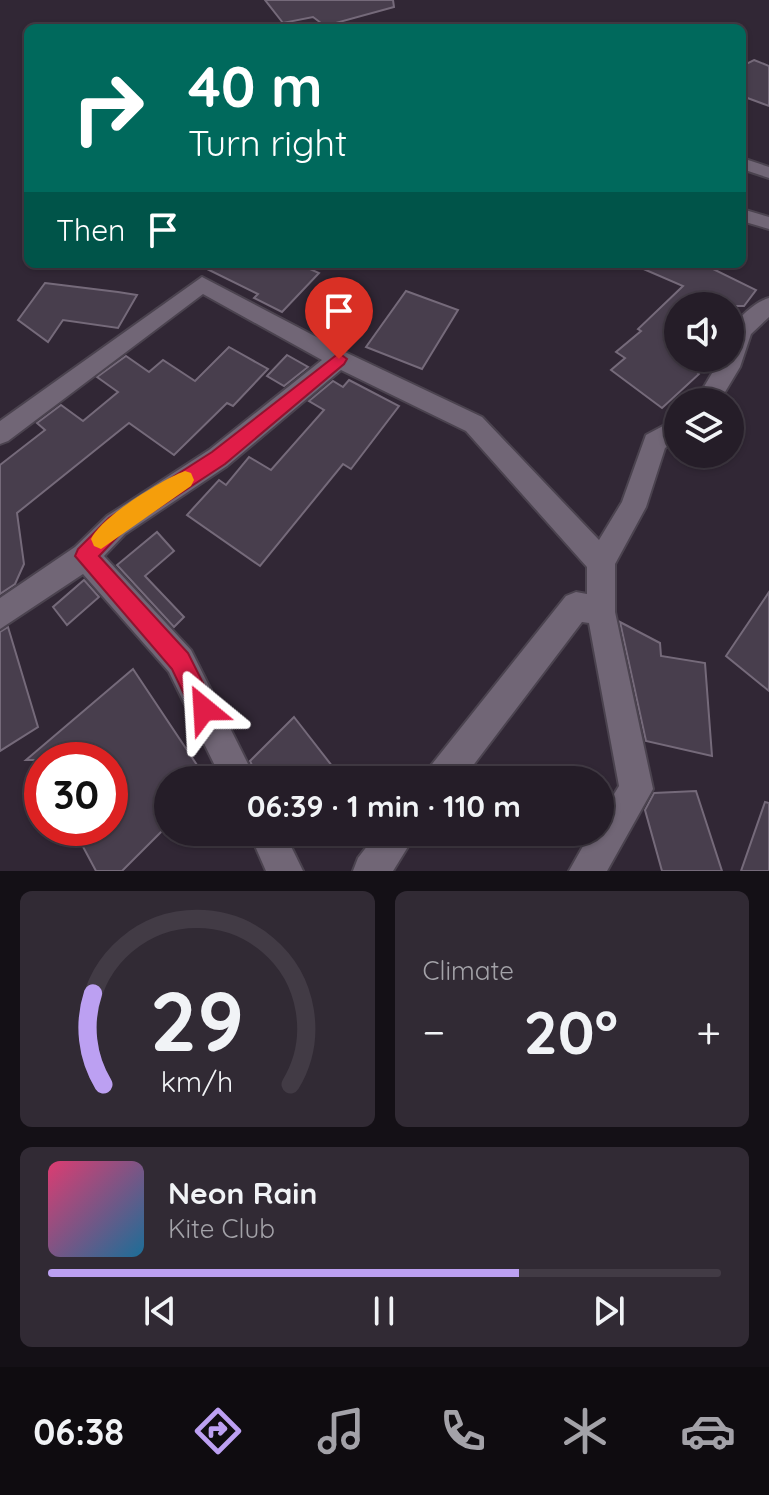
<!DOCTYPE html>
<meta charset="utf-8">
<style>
body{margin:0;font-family:Quicksand,sans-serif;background:#312a34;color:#f1f3f6;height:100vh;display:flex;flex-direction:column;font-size:30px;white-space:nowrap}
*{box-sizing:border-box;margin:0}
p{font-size:26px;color:#a3a2a8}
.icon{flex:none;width:44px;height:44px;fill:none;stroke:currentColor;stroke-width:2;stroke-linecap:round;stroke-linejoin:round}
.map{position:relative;height:871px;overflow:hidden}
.panel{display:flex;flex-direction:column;gap:20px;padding:20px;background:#141016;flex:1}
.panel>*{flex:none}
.top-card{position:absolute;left:24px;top:24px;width:722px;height:244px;border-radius:12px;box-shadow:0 2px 6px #0004,0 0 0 2px #423b45;background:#00695c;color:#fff;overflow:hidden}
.controls{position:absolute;left:664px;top:292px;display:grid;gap:16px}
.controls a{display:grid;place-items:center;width:80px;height:80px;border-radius:50%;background:#251d28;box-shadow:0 2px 6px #0004,0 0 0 2px #423b45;font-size:40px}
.speed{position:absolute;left:24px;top:742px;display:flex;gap:16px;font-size:40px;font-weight:700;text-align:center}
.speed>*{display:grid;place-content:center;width:104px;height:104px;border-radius:50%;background:#251d28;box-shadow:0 2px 6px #0004,0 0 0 2px #423b45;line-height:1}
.speed .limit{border:12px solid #d22;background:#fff;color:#111}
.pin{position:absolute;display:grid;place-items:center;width:68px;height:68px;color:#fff;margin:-82px -34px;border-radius:50% 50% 50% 0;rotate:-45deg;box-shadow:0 0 8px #0007}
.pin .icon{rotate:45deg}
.me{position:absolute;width:88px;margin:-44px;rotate:333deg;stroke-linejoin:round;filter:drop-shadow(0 0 6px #0008)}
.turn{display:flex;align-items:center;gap:28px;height:168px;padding:0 32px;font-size:36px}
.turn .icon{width:104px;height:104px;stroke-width:2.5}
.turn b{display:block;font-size:56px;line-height:68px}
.then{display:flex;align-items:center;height:76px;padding:0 32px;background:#0003;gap:16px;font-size:30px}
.big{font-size:60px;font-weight:700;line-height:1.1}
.panel .tile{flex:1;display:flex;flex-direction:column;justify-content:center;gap:12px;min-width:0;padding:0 28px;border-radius:12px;background:#312a34}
.panel .dial{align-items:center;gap:0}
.dial svg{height:208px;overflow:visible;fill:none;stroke:#423b45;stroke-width:7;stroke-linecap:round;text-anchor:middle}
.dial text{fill:#f1f3f6;stroke:none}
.song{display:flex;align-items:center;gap:24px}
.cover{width:96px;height:96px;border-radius:12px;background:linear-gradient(135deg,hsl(340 70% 55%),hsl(200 70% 35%))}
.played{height:8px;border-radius:4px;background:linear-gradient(90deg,#bca0f2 70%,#423b45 70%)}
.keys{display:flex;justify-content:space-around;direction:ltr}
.heat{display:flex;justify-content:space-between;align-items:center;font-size:44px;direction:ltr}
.panel .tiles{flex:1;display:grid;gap:20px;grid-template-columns:1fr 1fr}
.tile:last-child{grid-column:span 2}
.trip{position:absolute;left:154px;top:766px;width:460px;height:80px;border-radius:40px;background:#251d28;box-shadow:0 2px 6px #0004,0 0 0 2px #423b45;font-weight:700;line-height:80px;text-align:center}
.dock{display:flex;height:128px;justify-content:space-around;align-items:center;background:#0f0c10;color:#a3a2a8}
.dock .icon{width:56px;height:56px}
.dock .on{color:#bca0f2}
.dock b{font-size:36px;color:#f1f3f6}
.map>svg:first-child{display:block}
.building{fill:#483e4d;stroke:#756a7a;stroke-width:2}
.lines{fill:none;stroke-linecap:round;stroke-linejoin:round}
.street-casing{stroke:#4b434f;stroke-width:4}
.street{fill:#716676;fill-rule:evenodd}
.route{fill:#e11d48;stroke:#92132f;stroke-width:2}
.slow{fill:#f59e0b}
</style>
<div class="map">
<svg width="769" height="871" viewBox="0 0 769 871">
<rect width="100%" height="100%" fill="#312735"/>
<g class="building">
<path d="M 265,0 L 393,0 L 394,7 L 325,26 L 313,17 L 283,23 Z"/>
<path d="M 754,60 L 769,66 L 769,106 L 742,96 L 742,66 Z"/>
<path d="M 197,264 L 299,264 L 319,273 L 282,312 L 254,298 L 258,294 Z"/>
<path d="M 632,264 L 703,264 L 756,290 L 744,306 L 678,306 L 678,358 L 706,358 L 696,371 L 699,374 L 662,408 L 611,370 L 625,358 L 616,352 L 641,331 L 638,329 L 683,286 Z"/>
<path d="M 45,283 L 118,292 L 137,295 L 118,328 L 63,320 L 48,342 L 18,320 Z"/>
<path d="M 406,291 L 458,310 L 422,369 L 366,347 Z"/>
<path d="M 229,347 L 268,369 L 233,406 L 227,403 L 174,455 L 129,423 L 17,513 L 24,564 L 15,584 L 0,594 L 0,465 L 45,430 L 37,423 L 61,405 L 83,421 L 118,392 L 97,377 L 126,356 L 149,372 L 163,360 L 195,381 Z"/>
<path d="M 287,355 L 308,367 L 284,386 L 267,376 Z"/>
<path d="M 349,380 L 399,406 L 351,469 L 343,464 L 260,566 L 187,515 L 219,480 L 226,485 L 249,457 L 271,470 L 324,410 L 309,401 L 333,381 L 343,387 Z"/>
<path d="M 157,532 L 174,551 L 145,576 L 184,617 L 174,627 L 117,565 Z"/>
<path d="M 84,580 L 99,597 L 67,625 L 53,607 Z"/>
<path d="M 769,592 L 769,691 L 726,656 Z"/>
<path d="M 620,622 L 660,643 L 661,656 L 705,663 L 712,756 L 646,741 Z"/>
<path d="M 8,627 L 38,727 L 0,751 L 0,632 Z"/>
<path d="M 133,669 L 207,780 L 168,780 L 168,825 L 122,871 L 96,871 L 73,828 L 110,828 L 110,760 L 26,760 Z"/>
<path d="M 294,717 L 343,780 L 259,780 L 250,761 Z"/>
<path d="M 696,791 L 722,871 L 662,871 L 645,810 L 654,793 Z"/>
<path d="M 765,802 L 769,803 L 769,871 L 741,871 Z"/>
</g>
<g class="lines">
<defs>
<g id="street">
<path d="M 742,158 L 769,167 L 769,178 L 742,169 Z"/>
<path d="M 742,209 L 769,217 L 769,229 L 742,221 Z"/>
<path d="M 202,277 L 347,353 L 482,417 L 599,540 L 622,502 L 646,435 L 678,418 L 678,440 L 665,448 L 646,507 L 615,564 L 615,612 L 653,789 L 607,871 L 569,871 L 591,832 L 600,832 L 600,817 L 619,786 L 589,623 L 582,622 L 462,780 L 424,780 L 429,768 L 566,596 L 576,592 L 587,594 L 587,567 L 466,431 L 341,370 L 227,466 L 125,534 L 104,556 L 191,650 L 256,780 L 222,780 L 169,672 L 83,574 L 0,629 L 0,598 L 75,547 L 107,516 L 209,450 L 322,360 L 203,294 L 8,441 L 0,444 L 0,421 Z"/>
<path d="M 769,298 L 769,317 L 751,334 L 740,367 L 719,402 L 695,402 L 721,358 L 730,358 C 730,350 728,340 731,332 C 735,319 757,301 769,298 Z"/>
<path d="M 249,832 L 284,832 L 303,871 L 266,871 Z"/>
<path d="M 378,832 L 417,832 L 393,871 L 353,871 L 358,858 Z"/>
</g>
</defs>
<use href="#street" class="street-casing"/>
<use href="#street" class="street"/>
</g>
<path class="route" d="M 339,353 L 347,359 L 344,364 L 225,464 L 123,531 L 99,556 L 188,653 L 216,709 L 212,717 L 204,721 L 195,717 L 172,669 L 75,556 L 78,549 L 109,518 L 212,452 Z"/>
<path class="slow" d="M 185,471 L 191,473 L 194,480 L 191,486 L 101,549 L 94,546 L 91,539 C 101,517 161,480 185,471 Z"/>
</svg>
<div class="controls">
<a><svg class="icon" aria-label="sound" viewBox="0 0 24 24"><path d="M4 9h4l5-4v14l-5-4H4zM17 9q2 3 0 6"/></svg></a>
<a><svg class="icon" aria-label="layers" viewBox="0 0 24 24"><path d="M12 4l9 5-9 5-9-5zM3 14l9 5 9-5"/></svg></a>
</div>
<div class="speed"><div class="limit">30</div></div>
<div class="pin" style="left:339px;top:359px;background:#d93025"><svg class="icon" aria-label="arrive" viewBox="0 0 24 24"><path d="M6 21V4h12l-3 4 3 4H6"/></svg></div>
<svg class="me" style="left:204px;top:709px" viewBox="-20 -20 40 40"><path d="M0-17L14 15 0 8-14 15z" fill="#e11d48" stroke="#fff" stroke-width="4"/></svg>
<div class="trip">06:39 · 1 min · 110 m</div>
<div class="top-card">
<div class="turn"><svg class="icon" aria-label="right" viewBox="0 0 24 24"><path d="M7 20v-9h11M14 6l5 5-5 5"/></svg><div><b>40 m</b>Turn right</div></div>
<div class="then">Then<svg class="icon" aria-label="arrive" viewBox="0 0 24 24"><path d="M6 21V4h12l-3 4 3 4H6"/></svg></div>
</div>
</div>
<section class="panel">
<div class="tiles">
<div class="tile dial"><svg viewBox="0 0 100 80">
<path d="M14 69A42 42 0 1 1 86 69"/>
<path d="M14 69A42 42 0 0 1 10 34" stroke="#bca0f2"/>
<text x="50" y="56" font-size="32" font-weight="700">29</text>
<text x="50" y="72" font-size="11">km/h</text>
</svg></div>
<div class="tile"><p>Climate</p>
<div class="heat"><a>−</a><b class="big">20°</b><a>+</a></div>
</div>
<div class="tile">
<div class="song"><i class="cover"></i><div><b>Neon Rain</b><p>Kite Club</p></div></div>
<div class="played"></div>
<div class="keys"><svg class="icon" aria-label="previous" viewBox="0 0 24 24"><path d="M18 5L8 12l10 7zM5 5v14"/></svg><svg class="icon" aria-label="pause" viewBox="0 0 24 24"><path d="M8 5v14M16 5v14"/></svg><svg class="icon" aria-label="next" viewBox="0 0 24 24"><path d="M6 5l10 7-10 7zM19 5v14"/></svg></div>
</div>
</div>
</section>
<nav class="dock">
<b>06:38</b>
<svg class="icon on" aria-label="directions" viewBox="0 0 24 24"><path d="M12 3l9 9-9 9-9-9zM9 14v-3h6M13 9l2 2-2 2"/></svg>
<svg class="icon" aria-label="music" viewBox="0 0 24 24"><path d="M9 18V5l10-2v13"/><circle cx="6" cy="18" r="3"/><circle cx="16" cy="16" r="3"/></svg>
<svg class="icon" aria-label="phone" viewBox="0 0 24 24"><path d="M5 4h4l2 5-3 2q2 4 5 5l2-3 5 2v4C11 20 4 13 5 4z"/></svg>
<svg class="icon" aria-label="climate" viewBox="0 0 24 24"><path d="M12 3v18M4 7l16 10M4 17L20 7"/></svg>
<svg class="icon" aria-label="car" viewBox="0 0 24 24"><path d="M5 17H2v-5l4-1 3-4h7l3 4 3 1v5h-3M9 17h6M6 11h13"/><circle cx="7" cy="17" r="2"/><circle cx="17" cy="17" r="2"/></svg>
</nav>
